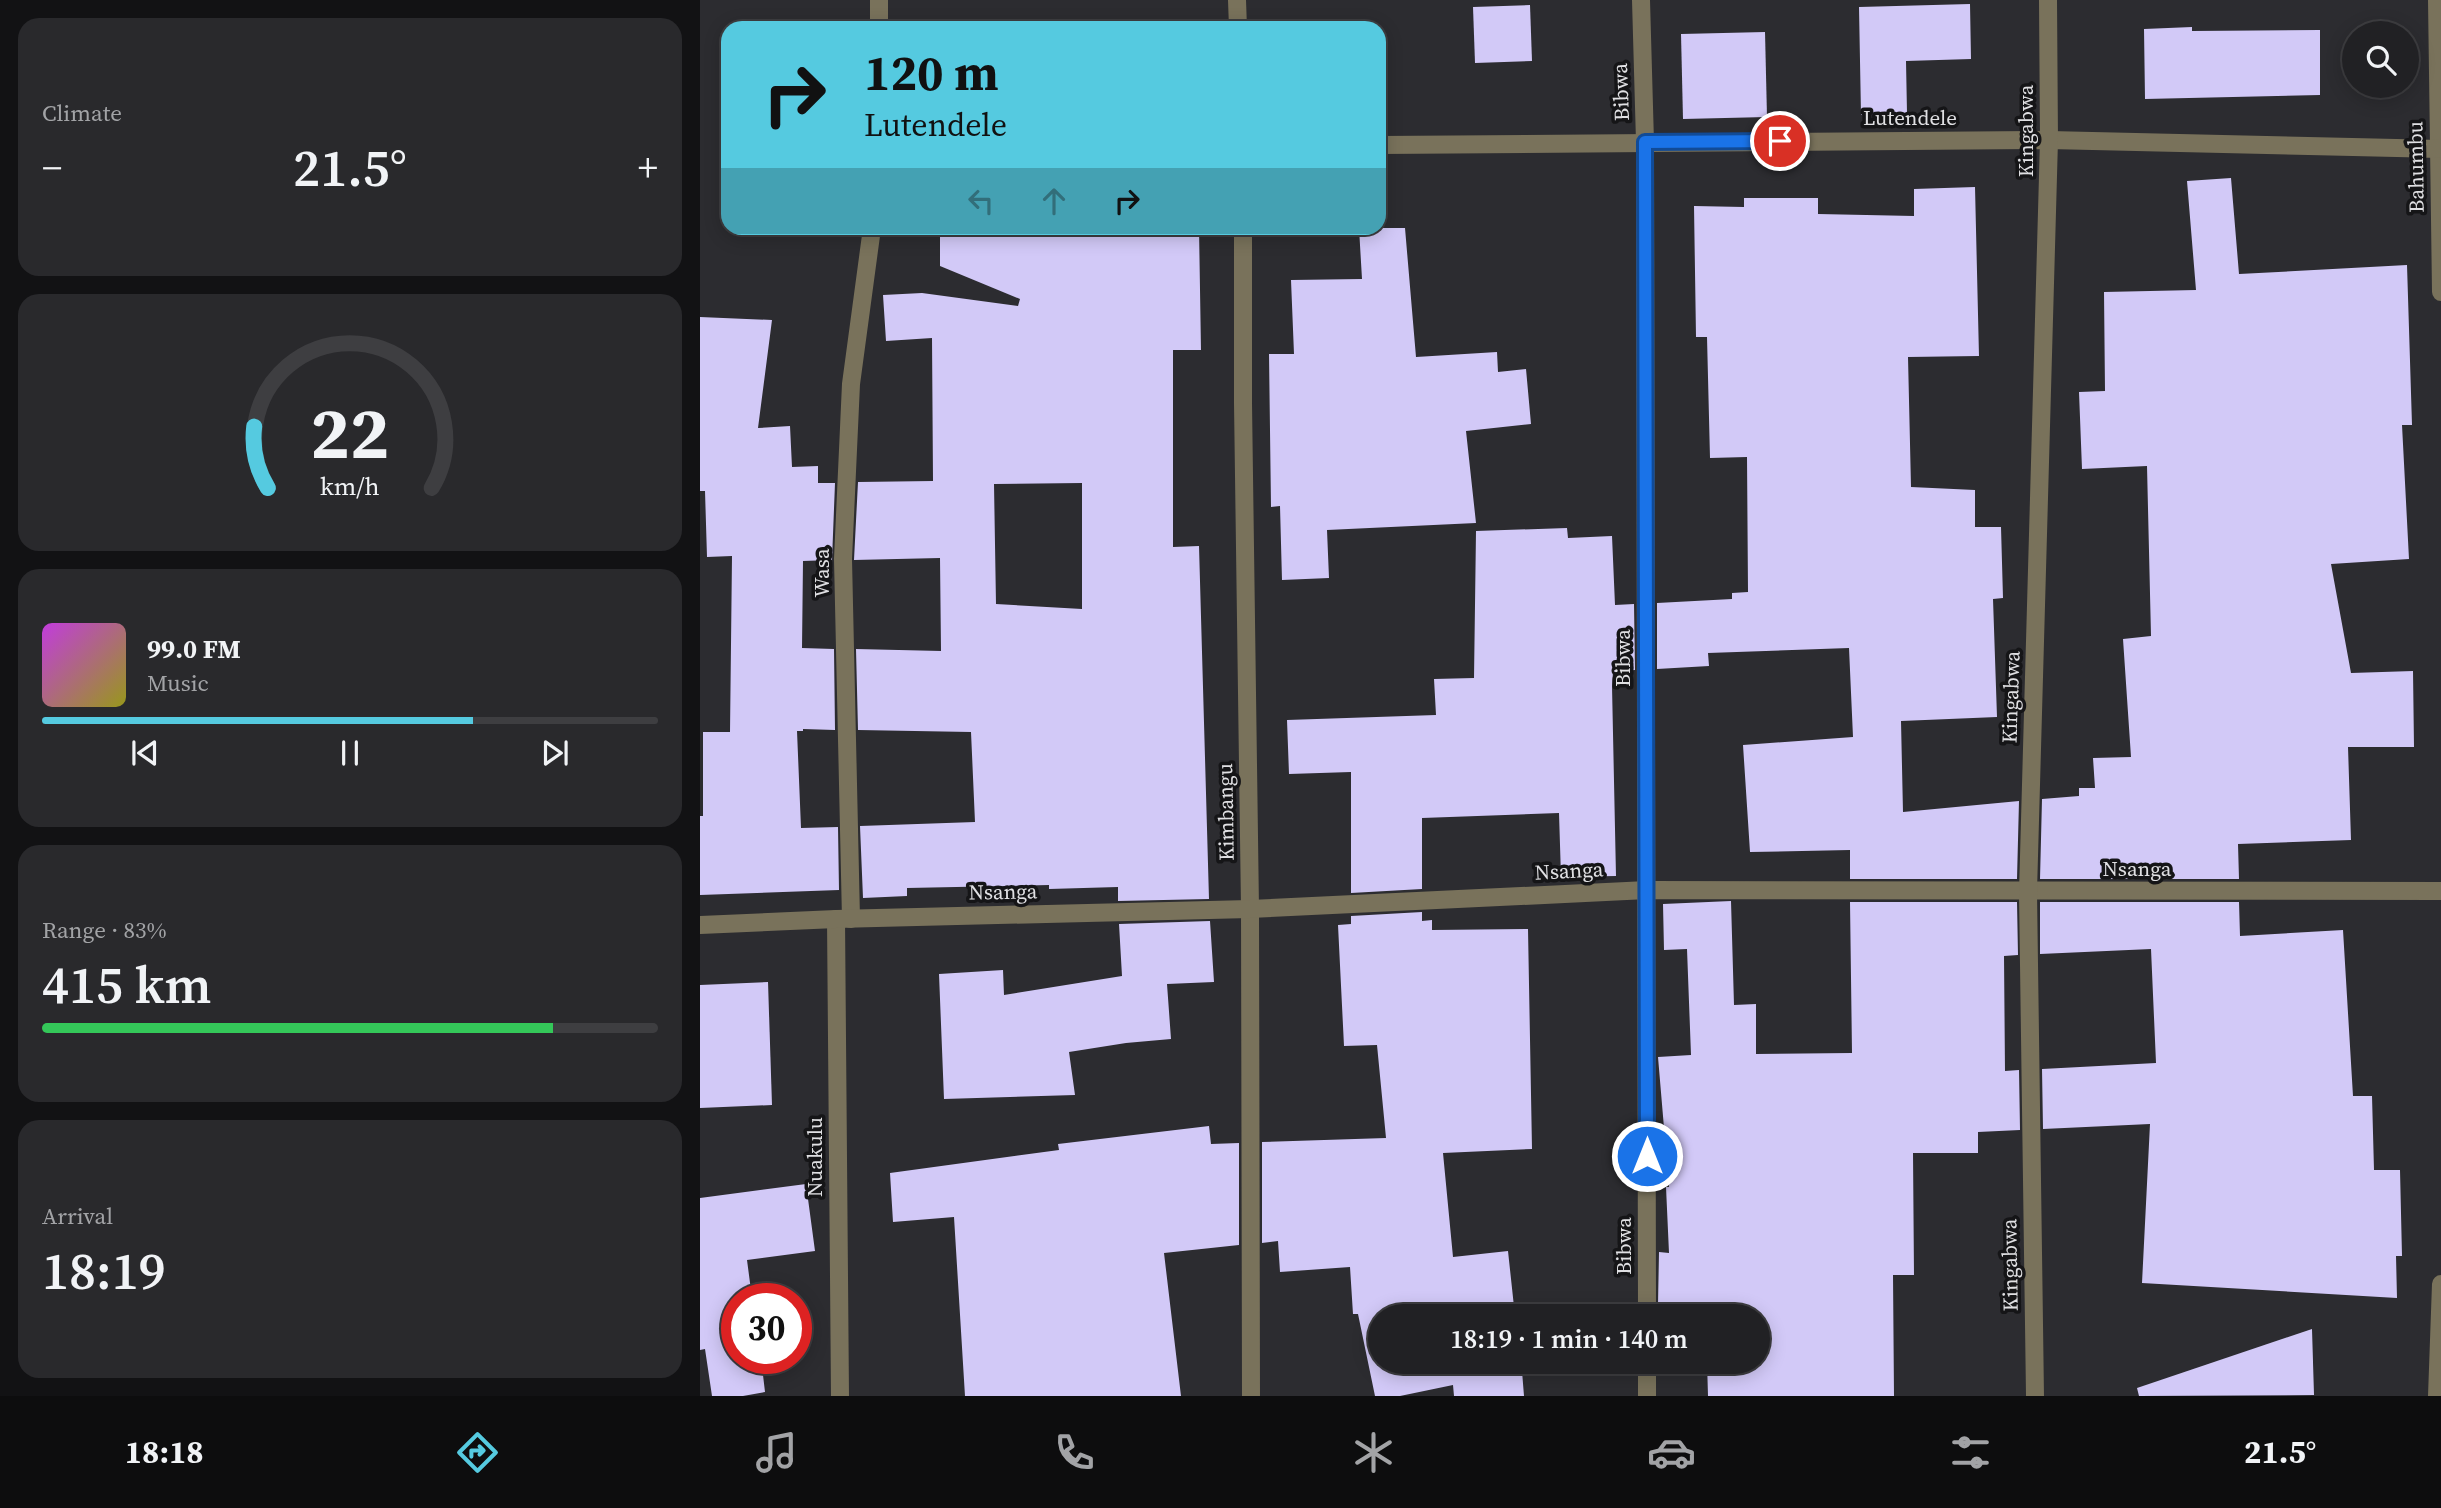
<!DOCTYPE html>
<meta charset="utf-8">
<style>
body{margin:0;font-family:"Source Serif 4",serif;background:#29292c;color:#f1f3f6;height:100vh;display:flex;flex-direction:column;font-size:26px;white-space:nowrap}
*{box-sizing:border-box;margin:0}
p{font-size:23px;color:#a2a3a6}
.icon{flex:none;width:38px;height:38px;fill:none;stroke:currentColor;stroke-width:2;stroke-linecap:round;stroke-linejoin:round}
.map{position:relative;flex:1;overflow:hidden}
.details{display:flex;flex-direction:column;gap:18px;padding:18px;background:#121214;width:700px}
.details>*{flex:none}
.guide{position:absolute;left:21px;top:21px;width:665px;height:214px;border-radius:21px;box-shadow:0 4px 18px #0003,0 0 0 2px #3e3e41;background:#55cae0;color:#111;overflow:hidden}
.tools{position:absolute;left:1642px;top:21px;display:grid;gap:14px}
.tools a{display:grid;place-items:center;width:77px;height:77px;border-radius:50%;background:#212124;box-shadow:0 4px 18px #0003,0 0 0 2px #3e3e41;font-size:35px}
.speed{position:absolute;left:21px;top:1283px;display:flex;gap:14px;font-size:35px;font-weight:700;text-align:center}
.speed>*{display:grid;place-content:center;width:91px;height:91px;border-radius:50%;background:#212124;box-shadow:0 4px 18px #0003,0 0 0 2px #3e3e41;line-height:1}
.speed .limit{border:10px solid #d22;background:#fff;color:#111}
.pin{position:absolute;display:grid;place-items:center;width:60px;height:60px;color:#fff;margin:-30px;border:4px solid #fff;border-radius:50%;box-shadow:0 2px 7px #0007}
.me{position:absolute;width:77px;margin:-38px;rotate:0deg;stroke-linejoin:round;filter:drop-shadow(0 0 5px #0008)}
.turn{display:flex;align-items:center;gap:24px;height:147px;padding:0 28px;font-size:32px}
.turn .icon{width:91px;height:91px;stroke-width:2.5}
.turn b{display:block;font-size:49px;line-height:60px}
.lanes{display:flex;align-items:center;height:66px;padding:0 28px;background:#0003;justify-content:center;gap:35px;direction:ltr}
.lanes .off{opacity:.35}
.big{font-size:52px;font-weight:600;line-height:1.1}
.details .widget{flex:1;display:flex;flex-direction:column;justify-content:center;gap:10px;min-width:0;padding:0 24px;border-radius:21px;background:#29292c}
.details .dial{align-items:center;gap:0}
.dial svg{height:182px;overflow:visible;fill:none;stroke:#3e3e41;stroke-width:7;stroke-linecap:round;text-anchor:middle}
.dial text{fill:#f1f3f6;stroke:none}
.song{display:flex;align-items:center;gap:21px}
.cover{width:84px;height:84px;border-radius:10px;background:linear-gradient(135deg,hsl(290 70% 55%),hsl(60 70% 35%))}
.played{height:7px;border-radius:4px;background:linear-gradient(90deg,#55cae0 70%,#3e3e41 70%)}
.keys{display:flex;justify-content:space-around;direction:ltr}
.heat{display:flex;justify-content:space-between;align-items:center;font-size:38px;direction:ltr}
.charge{height:10px;border-radius:5px;background:linear-gradient(90deg,#34c759 83%,#3e3e41 0)}
.trip{position:absolute;left:668px;top:1304px;width:402px;height:70px;border-radius:35px;background:#212124;box-shadow:0 4px 18px #0003,0 0 0 2px #3e3e41;font-weight:600;line-height:70px;text-align:center}
.tabs{display:flex;height:112px;justify-content:space-around;align-items:center;background:#0d0d0e;color:#a2a3a6}
.tabs .icon{width:49px;height:49px}
.tabs .on{color:#55cae0}
.tabs b{font-size:32px;color:#f1f3f6}
main{display:flex;flex:1;min-height:0}
.map>svg:first-child{display:block}
.building{fill:#d2c9f7;fill-rule:evenodd}
.lines{fill:none;stroke-linecap:round;stroke-linejoin:round}
.minor{stroke:#79725b;stroke-width:18}
.route-casing{stroke:#114b97;stroke-width:18}
.route{stroke:#1a73e8;stroke-width:12}
.labels{text-anchor:middle;stroke-width:7;stroke-linejoin:round;paint-order:stroke}
.street-label{font-size:21px;fill:#e0e0e3;stroke:#151517}
</style>
<main>
<section class="details">
<div class="widget"><p>Climate</p>
<div class="heat"><a>−</a><b class="big">21.5°</b><a>+</a></div>
</div>
<div class="widget dial"><svg viewBox="0 0 100 80">
<path d="M14 69A42 42 0 1 1 86 69"/>
<path d="M14 69A42 42 0 0 1 8 42" stroke="#55cae0"/>
<text x="50" y="56" font-size="32" font-weight="700">22</text>
<text x="50" y="72" font-size="11">km/h</text>
</svg></div>
<div class="widget">
<div class="song"><i class="cover"></i><div><b>99.0 FM</b><p>Music</p></div></div>
<div class="played"></div>
<div class="keys"><svg class="icon" aria-label="previous" viewBox="0 0 24 24"><path d="M18 5L8 12l10 7zM5 5v14"/></svg><svg class="icon" aria-label="pause" viewBox="0 0 24 24"><path d="M8 5v14M16 5v14"/></svg><svg class="icon" aria-label="next" viewBox="0 0 24 24"><path d="M6 5l10 7-10 7zM19 5v14"/></svg></div>
</div>
<div class="widget"><p>Range · 83%</p><b class="big">415 km</b><div class="charge"></div></div>
<div class="widget"><p>Arrival</p><b class="big">18:19</b></div>
</section>
<div class="map">
<svg width="1741" height="1396" viewBox="0 0 1741 1396">
<rect width="100%" height="100%" fill="#2c2c30"/>
<g class="building">
<path d="M 1270,4 L 1271,59 L 1206,61 L 1207,113 L 1161,115 L 1159,7 Z"/>
<path d="M 830,5 L 832,61 L 775,63 L 773,7 Z"/>
<path d="M 1492,27 L 1492,31 L 1620,30 L 1620,95 L 1445,99 L 1444,29 Z"/>
<path d="M 1065,32 L 1067,117 L 983,119 L 981,34 Z"/>
<path d="M 1531,178 L 1539,274 L 1707,265 L 1712,425 L 1702,425 L 1709,559 L 1631,564 L 1651,673 L 1713,671 L 1714,747 L 1648,747 L 1651,840 L 1538,844 L 1539,879 L 1340,879 L 1342,799 L 1379,796 L 1379,788 L 1395,788 L 1393,758 L 1431,757 L 1423,639 L 1451,636 L 1447,466 L 1382,469 L 1379,392 L 1405,391 L 1404,292 L 1496,290 L 1487,181 Z"/>
<path d="M 1275,187 L 1279,356 L 1208,357 L 1211,487 L 1275,490 L 1275,527 L 1301,527 L 1303,598 L 1293,599 L 1297,717 L 1201,721 L 1203,812 L 1319,801 L 1317,879 L 1150,879 L 1150,850 L 1050,852 L 1043,745 L 1153,737 L 1149,648 L 1008,653 L 1009,666 L 957,669 L 957,603 L 1032,599 L 1032,593 L 1048,592 L 1047,457 L 1010,458 L 1007,337 L 996,337 L 994,206 L 1044,207 L 1044,198 L 1118,198 L 1118,214 L 1214,216 L 1214,189 Z"/>
<path d="M 240,228 L 499,228 L 501,350 L 473,350 L 473,547 L 499,546 L 509,899 L 418,901 L 418,887 L 349,889 L 349,885 L 207,888 L 207,896 L 163,898 L 160,826 L 275,822 L 271,732 L 158,730 L 156,649 L 241,651 L 240,558 L 154,560 L 158,482 L 233,481 L 232,338 L 186,341 L 183,295 L 222,293 L 318,306 L 320,299 L 240,266 ZM 382,483 L 382,609 L 296,604 L 294,484 Z"/>
<path d="M 659,228 L 705,228 L 716,357 L 797,352 L 798,372 L 826,369 L 831,424 L 766,431 L 776,523 L 627,530 L 629,578 L 582,580 L 580,506 L 571,507 L 569,354 L 594,354 L 591,280 L 662,279 Z"/>
<path d="M 0,317 L 72,320 L 58,428 L 90,426 L 92,467 L 118,466 L 118,483 L 135,483 L 132,560 L 103,561 L 102,648 L 134,649 L 135,730 L 103,729 L 103,731 L 97,731 L 101,828 L 138,827 L 139,890 L 0,895 L 0,816 L 3,816 L 3,732 L 30,732 L 32,556 L 7,557 L 5,491 L 0,491 Z"/>
<path d="M 867,528 L 868,538 L 912,536 L 915,605 L 934,604 L 935,670 L 913,672 L 912,686 L 916,876 L 861,877 L 859,813 L 722,818 L 722,889 L 651,893 L 651,772 L 589,774 L 587,720 L 736,715 L 734,679 L 774,678 L 776,531 Z"/>
<path d="M 1031,901 L 1034,1005 L 1056,1004 L 1056,1054 L 1152,1053 L 1150,902 L 1317,902 L 1318,955 L 1304,956 L 1305,1071 L 1319,1070 L 1320,1130 L 1278,1132 L 1278,1153 L 1213,1153 L 1214,1275 L 1193,1275 L 1194,1396 L 1008,1396 L 1007,1362 L 1059,1362 L 1059,1316 L 972,1316 L 972,1305 L 958,1304 L 959,1252 L 969,1253 L 966,1187 L 969,1187 L 958,1057 L 991,1055 L 987,949 L 964,950 L 963,904 Z"/>
<path d="M 1340,902 L 1539,902 L 1540,936 L 1643,930 L 1653,1096 L 1672,1096 L 1674,1170 L 1700,1170 L 1702,1256 L 1696,1256 L 1697,1298 L 1442,1283 L 1450,1124 L 1343,1129 L 1342,1069 L 1456,1063 L 1451,949 L 1340,954 Z"/>
<path d="M 722,912 L 722,921 L 732,920 L 732,930 L 828,929 L 832,1149 L 743,1153 L 753,1257 L 808,1251 L 815,1316 L 681,1316 L 681,1362 L 877,1362 L 877,1365 L 822,1371 L 824,1396 L 754,1396 L 753,1385 L 700,1396 L 675,1396 L 658,1314 L 653,1314 L 650,1267 L 580,1272 L 578,1241 L 562,1243 L 562,1142 L 686,1138 L 677,1045 L 644,1046 L 638,925 L 651,924 L 651,916 Z"/>
<path d="M 510,921 L 514,982 L 467,984 L 471,1039 L 426,1043 L 369,1052 L 375,1095 L 244,1099 L 239,974 L 303,970 L 304,995 L 422,976 L 419,924 Z"/>
<path d="M 68,982 L 72,1105 L 0,1108 L 0,985 Z"/>
<path d="M 509,1126 L 511,1144 L 539,1143 L 539,1245 L 464,1253 L 481,1396 L 265,1396 L 254,1217 L 193,1222 L 190,1173 L 359,1150 L 358,1144 Z"/>
<path d="M 106,1184 L 115,1251 L 47,1260 L 52,1298 L 37,1298 L 37,1358 L 61,1358 L 65,1392 L 43,1396 L 12,1396 L 5,1349 L 0,1350 L 0,1198 Z"/>
<path d="M 1612,1329 L 1614,1395 L 1439,1396 L 1437,1388 Z"/>
</g>
<g class="lines">
<g class="minor">
<path d="M 179,0 L 179,28"/>
<path d="M 537,0 L 538,28"/>
<path d="M 941,0 L 945,142 L 947,1316"/>
<path d="M 1737,0 L 1741,292"/>
<path d="M 679,145 L 1349,140 L 1741,149"/>
<path d="M 543,228 L 543,403 L 550,909 L 551,1396"/>
<path d="M 136,919 L 140,1396"/>
<path d="M 151,919 L 143,559 L 151,384 L 172,228"/>
<path d="M 0,925 L 136,919 L 550,909 L 947,890 L 1741,891"/>
<path d="M 947,1396 L 947,1362"/>
<path d="M 1335,1396 L 1328,892 L 1349,140 L 1348,0"/>
<path d="M 1737,1396 L 1741,1284"/>
</g>
</g>
<g class="lines">
<defs>
<path id="route" d="M 947,1156 L 945,142 L 1080,141"/>
</defs>
<use href="#route" class="route-casing"/>
<use href="#route" class="route"/>
</g>
<g class="labels">
<g class="street-label">
<text transform="translate(921 92) rotate(-92)" y="7">Bibwa</text>
<text x="1210" y="125">Lutendele</text>
<text transform="translate(1326 131) rotate(-90)" y="7">Kingabwa</text>
<text transform="translate(1716 167) rotate(-91)" y="7">Bahumbu</text>
<text transform="translate(122 573) rotate(-90)" y="7">Wasa</text>
<text transform="translate(923 658) rotate(-90)" y="7">Bibwa</text>
<text transform="translate(1311 697) rotate(-88)" y="7">Kingabwa</text>
<text transform="translate(526 812) rotate(-91)" y="7">Kimbangu</text>
<text x="1437" y="876">Nsanga</text>
<text transform="translate(869 871) rotate(-3)" y="7">Nsanga</text>
<text transform="translate(303 892) rotate(-1)" y="7">Nsanga</text>
<text transform="translate(115 1157) rotate(-90)" y="7">Nuakulu</text>
<text transform="translate(924 1246) rotate(-90)" y="7">Bibwa</text>
<text transform="translate(1310 1265) rotate(-91)" y="7">Kingabwa</text>
</g>
</g>
</svg>
<div class="tools">
<a><svg class="icon" aria-label="search" viewBox="0 0 24 24"><circle cx="10" cy="10" r="6"/><path d="M15 15l6 6"/></svg></a>
</div>
<div class="speed"><div class="limit">30</div></div>
<div class="pin" style="left:1080px;top:141px;background:#d93025"><svg class="icon" aria-label="arrive" viewBox="0 0 24 24"><path d="M6 21V4h12l-3 4 3 4H6"/></svg></div>
<svg class="me" style="left:947px;top:1156px" viewBox="-20 -20 40 40"><circle r="17" fill="#1a73e8" stroke="#fff" stroke-width="3"/><path d="M0-11L8 9 0 5-8 9z" fill="#fff"/></svg>
<div class="trip">18:19 · 1 min · 140 m</div>
<div class="guide">
<div class="turn"><svg class="icon" aria-label="right" viewBox="0 0 24 24"><path d="M7 20v-9h11M14 6l5 5-5 5"/></svg><div><b>120 m</b>Lutendele</div></div>
<div class="lanes"><svg class="icon off" aria-label="left" viewBox="0 0 24 24"><path d="M17 20v-9H6M10 6l-5 5 5 5"/></svg><svg class="icon off" aria-label="ahead" viewBox="0 0 24 24"><path d="M12 20V5M6 11l6-6 6 6"/></svg><svg class="icon" aria-label="right" viewBox="0 0 24 24"><path d="M7 20v-9h11M14 6l5 5-5 5"/></svg></div>
</div>
</div>
</main>
<nav class="tabs">
<b>18:18</b>
<svg class="icon on" aria-label="directions" viewBox="0 0 24 24"><path d="M12 3l9 9-9 9-9-9zM9 14v-3h6M13 9l2 2-2 2"/></svg>
<svg class="icon" aria-label="music" viewBox="0 0 24 24"><path d="M9 18V5l10-2v13"/><circle cx="6" cy="18" r="3"/><circle cx="16" cy="16" r="3"/></svg>
<svg class="icon" aria-label="phone" viewBox="0 0 24 24"><path d="M5 4h4l2 5-3 2q2 4 5 5l2-3 5 2v4C11 20 4 13 5 4z"/></svg>
<svg class="icon" aria-label="climate" viewBox="0 0 24 24"><path d="M12 3v18M4 7l16 10M4 17L20 7"/></svg>
<svg class="icon" aria-label="car" viewBox="0 0 24 24"><path d="M5 17H2v-5l4-1 3-4h7l3 4 3 1v5h-3M9 17h6M6 11h13"/><circle cx="7" cy="17" r="2"/><circle cx="17" cy="17" r="2"/></svg>
<svg class="icon" aria-label="filters" viewBox="0 0 24 24"><path d="M4 7h16M4 17h16"/><circle cx="9" cy="7" r="2"/><circle cx="15" cy="17" r="2"/></svg>
<b>21.5°</b>
</nav>
